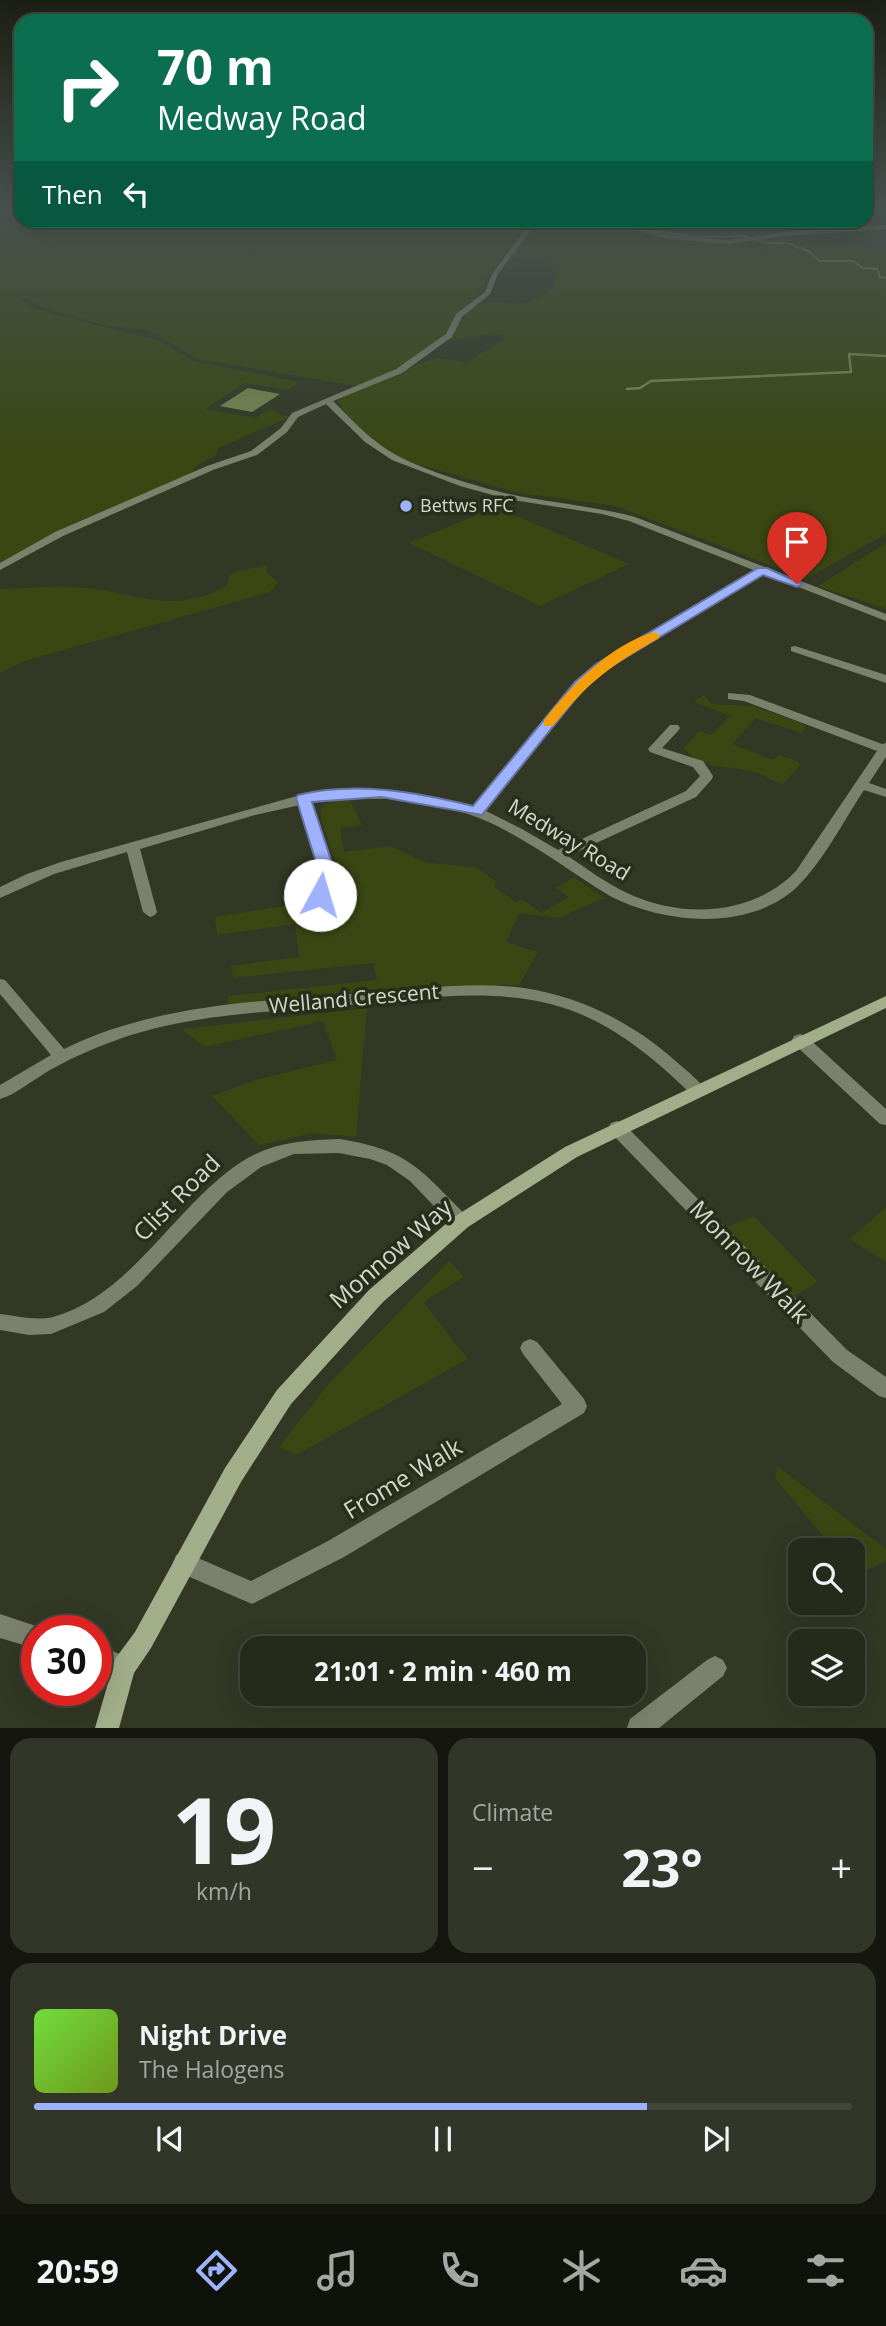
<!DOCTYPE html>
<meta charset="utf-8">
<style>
body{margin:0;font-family:"Open Sans",sans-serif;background:#323628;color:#f1f3f6;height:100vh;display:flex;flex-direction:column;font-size:26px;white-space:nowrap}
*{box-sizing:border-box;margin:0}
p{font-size:23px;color:#a4a7a3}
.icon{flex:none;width:38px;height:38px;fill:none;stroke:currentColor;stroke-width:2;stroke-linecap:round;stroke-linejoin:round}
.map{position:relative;height:1728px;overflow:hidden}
.panel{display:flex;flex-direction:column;gap:10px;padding:10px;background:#15170f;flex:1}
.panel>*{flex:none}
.guide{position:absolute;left:14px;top:14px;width:859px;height:214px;border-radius:21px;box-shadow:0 7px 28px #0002,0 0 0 2px #42463a;background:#0b6e4f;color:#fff;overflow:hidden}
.tools{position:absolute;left:788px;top:1538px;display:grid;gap:14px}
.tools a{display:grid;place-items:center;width:77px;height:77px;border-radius:14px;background:#262a1b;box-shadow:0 7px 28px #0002,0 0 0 2px #42463a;font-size:35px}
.speed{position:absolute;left:21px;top:1615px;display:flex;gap:14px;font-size:35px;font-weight:700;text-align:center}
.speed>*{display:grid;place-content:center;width:91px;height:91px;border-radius:50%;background:#262a1b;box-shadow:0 7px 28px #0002,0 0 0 2px #42463a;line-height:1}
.speed .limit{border:10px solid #d22;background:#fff;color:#111}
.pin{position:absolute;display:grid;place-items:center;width:60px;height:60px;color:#fff;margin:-72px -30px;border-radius:50% 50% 50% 0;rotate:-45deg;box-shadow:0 0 7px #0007}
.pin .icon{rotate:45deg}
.me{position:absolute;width:77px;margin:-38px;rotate:6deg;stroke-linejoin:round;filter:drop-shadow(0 0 5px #0008)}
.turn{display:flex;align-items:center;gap:24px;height:147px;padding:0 28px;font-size:32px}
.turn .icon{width:91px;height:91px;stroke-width:2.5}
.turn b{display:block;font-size:49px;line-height:60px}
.then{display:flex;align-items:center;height:66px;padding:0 28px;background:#0003;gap:14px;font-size:26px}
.big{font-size:52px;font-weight:700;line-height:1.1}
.panel .widget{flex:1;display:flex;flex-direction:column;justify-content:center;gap:10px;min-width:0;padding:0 24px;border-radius:21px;background:#323628}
.panel .dial{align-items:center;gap:0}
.dial b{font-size:91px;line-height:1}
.song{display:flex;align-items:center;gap:21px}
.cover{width:84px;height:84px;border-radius:10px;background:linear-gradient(135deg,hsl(100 70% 55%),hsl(80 70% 35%))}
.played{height:7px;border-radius:4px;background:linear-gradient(90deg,#9fb3fd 75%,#42463a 75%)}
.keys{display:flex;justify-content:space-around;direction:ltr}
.heat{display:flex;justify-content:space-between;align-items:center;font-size:38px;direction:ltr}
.panel .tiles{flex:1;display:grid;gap:10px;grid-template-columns:1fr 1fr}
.widget:last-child{grid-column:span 2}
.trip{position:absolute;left:240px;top:1636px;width:406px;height:70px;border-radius:21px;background:#262a1b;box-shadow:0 7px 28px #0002,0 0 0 2px #42463a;font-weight:700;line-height:70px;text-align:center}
.tabs{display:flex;height:112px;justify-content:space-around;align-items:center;background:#0f110b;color:#a4a7a3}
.tabs .icon{width:49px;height:49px}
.tabs .current{color:#9fb3fd}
.tabs b{font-size:32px;color:#f1f3f6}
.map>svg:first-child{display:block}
.green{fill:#3a4713}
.water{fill:#778752}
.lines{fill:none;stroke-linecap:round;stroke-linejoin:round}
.stream-far1{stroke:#778752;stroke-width:2}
.stream{stroke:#778752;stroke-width:2.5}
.street{fill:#7b826c;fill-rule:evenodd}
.secondary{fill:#a2ae8a;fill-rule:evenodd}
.route{fill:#9fb3fd;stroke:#6774a4;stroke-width:2}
.slow{fill:#f59e0b}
.poi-dot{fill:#9fb3fd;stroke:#282e1a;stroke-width:2.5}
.labels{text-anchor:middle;stroke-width:7;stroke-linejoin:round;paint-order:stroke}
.far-poi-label{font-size:18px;fill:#d4d8cc;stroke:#282e1a;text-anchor:start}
.street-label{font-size:21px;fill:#d4d8cc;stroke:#282e1a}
.near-street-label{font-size:24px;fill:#d4d8cc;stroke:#282e1a}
</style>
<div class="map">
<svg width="886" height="1728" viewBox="0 0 886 1728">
<rect width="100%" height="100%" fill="#323824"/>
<g class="green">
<path d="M 0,209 L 21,209 L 21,220 L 533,221 L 516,236 L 505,256 L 486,278 L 483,290 L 455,316 L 446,334 L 408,362 L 357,386 L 198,359 L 148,330 L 104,325 L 45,309 L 32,300 L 0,292 Z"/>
<path d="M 539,221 L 587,225 L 594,221 L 680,240 L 717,243 L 805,239 L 809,239 L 801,244 L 827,243 L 886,250 L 886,534 L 806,579 L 616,506 L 519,493 L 395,458 L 350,421 L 337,399 L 423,362 L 439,358 L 467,363 L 507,337 C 483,329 469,342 444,340 C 458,331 460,316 474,307 C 488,298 508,305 524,303 C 533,303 544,293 553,288 L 557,269 L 548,259 L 509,258 Z"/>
<path d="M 0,293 L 21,298 L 33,308 L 56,315 L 158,340 L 194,361 L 299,382 L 288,390 L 245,383 L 205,409 L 255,418 L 268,410 L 290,417 L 218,448 L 216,455 L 196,466 L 191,474 L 63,528 L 0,564 Z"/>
<path d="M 496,507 L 629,564 L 540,606 L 409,543 Z"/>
<path d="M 886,543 L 886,609 L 818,586 Z"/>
<path d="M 266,565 L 267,573 L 278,582 L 270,592 L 24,661 L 0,673 L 0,589 C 28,588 58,585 86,588 C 142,594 172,615 227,586 L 230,574 Z"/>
<path d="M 704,695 L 712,704 L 752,706 L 806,725 L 802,733 L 756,718 L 732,744 L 773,760 L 779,755 L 797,761 L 800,765 L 783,784 C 773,782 766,776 757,773 C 728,763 707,773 683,748 L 700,731 L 711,735 L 730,716 L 694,702 Z"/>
<path d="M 335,801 L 350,801 L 362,825 L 340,828 L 344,852 L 390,846 L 424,862 L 477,868 L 497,882 L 493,886 L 516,902 L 522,899 L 541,913 L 569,897 L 556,888 L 574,877 L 604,898 L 559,918 L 519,913 L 506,942 L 538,952 L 519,985 L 419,986 L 229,1004 L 228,996 L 377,980 L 373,963 L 233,978 L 231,966 L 299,957 L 295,924 L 217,935 L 215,917 L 301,903 L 329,904 L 342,899 L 344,889 L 320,815 L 323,805 Z"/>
<path d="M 367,1008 L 356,1137 L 314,1133 L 259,1145 L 212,1096 L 256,1080 L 337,1060 L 323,1021 L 204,1047 L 182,1029 Z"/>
<path d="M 886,1207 L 886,1262 L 850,1239 Z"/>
<path d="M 754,1216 L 818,1282 L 792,1297 L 726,1227 Z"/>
<path d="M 449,1261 L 464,1277 L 423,1302 L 468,1359 L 296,1455 L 279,1447 L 327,1386 Z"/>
<path d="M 778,1467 L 886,1549 L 886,1560 L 856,1576 L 852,1571 L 852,1550 L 835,1550 L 775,1478 Z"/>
</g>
<path class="water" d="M 248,388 L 280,394 L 252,412 L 220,406 Z"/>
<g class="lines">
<path class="stream-far1" d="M 653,231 L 701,237 L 745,236 L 766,243 L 787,243 L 808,251 L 820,261 L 853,261 L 863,268 L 877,269 L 880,277 L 886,278"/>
<path class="stream" d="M 627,389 L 640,388 L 651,381 L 851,372 L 849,354 L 886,356"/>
<g class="street">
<path d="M 532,220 L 539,220 L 498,274 L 490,294 L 462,317 L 452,337 L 402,373 L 333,401 C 353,421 373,443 398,456 C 429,472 475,486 509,494 C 551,503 594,506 635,517 L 886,614 L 886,621 L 765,574 L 604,669 L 583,688 L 484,810 L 522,829 L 558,850 L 686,791 L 700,776 L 693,767 L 650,752 L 648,749 L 670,725 L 678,725 L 680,728 L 678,731 L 662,748 L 703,761 L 713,776 L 712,779 L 696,797 L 568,856 C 587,869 606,883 627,893 C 682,919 753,916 796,871 L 877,751 L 744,701 L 728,699 L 728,693 L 750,695 L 882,744 L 886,743 L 886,757 L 869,783 L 886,789 L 886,797 L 864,790 C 843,822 824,860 797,887 C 749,932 664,924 610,896 C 571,872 533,843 491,823 C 435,798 372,794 312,803 L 335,875 L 325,898 L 315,898 L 313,895 L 321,875 L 300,805 L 255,815 L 140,849 L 157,912 L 155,915 L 150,917 L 143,912 L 127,852 L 54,874 L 0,898 L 0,887 L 27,874 L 61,862 L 304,794 L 309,796 C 364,788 419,790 473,807 L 575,682 L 596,665 L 756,571 L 629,521 L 602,514 L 507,499 L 460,486 L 392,460 L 365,442 L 326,404 L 298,417 L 287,432 L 257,455 L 213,470 L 63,536 L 0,570 L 0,563 L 55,532 L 207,466 L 251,451 L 281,428 L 292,413 L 396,369 L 446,334 L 456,314 L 485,292 L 492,274 Z"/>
<path d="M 597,220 L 609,220 L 669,235 L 728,240 L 785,232 L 886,225 L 886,229 L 785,236 L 728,244 L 669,239 Z"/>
<path d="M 795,646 L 886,675 L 886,683 L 791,651 L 791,647 Z"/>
<path d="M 0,979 L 5,980 L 64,1049 C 157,1003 264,1001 365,993 C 418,989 471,981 524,988 C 583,997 635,1024 679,1064 C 688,1072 699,1080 705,1090 L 703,1094 L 697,1096 L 691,1094 C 656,1060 617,1027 570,1010 C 497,984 413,1000 338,1006 C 268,1012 196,1014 128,1036 C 101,1045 75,1056 50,1070 C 34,1079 17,1094 0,1099 L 0,1085 L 51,1055 L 0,994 Z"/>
<path d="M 800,1034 L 806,1036 L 886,1109 L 886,1125 L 880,1124 L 794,1044 L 792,1040 L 794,1036 Z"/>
<path d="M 617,1121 L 623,1123 L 847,1350 L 886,1377 L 886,1398 L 879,1396 L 833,1362 L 611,1133 L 608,1128 L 611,1123 Z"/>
<path d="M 339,1139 C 410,1150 420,1170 468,1217 L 470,1222 L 468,1227 L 461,1229 L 454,1227 L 410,1181 L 387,1165 L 370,1159 L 339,1153 L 294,1154 L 261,1167 L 227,1192 L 137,1286 L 104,1312 L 51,1334 L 29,1335 L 0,1330 L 0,1314 C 17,1316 36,1321 53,1317 C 133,1295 177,1201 246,1159 C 275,1142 307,1140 339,1139 Z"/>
<path d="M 530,1339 L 537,1342 L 584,1399 L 587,1406 L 584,1413 L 344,1557 L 252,1604 L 176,1571 L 173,1563 L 176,1555 L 184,1552 L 251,1581 L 328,1541 L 562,1404 L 523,1354 L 520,1348 L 523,1342 Z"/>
<path d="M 0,1614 L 45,1629 L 46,1631 L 37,1631 L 37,1649 L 0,1638 Z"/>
<path d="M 96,1644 L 131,1659 L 135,1667 L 131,1675 L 123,1679 L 96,1668 Z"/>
<path d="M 715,1656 L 723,1660 L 727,1668 L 723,1676 L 659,1728 L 627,1728 L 630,1719 L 707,1660 Z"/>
</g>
<path class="secondary" d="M 886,996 L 886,1008 L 577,1157 L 468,1227 L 383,1302 L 291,1404 L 241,1482 L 151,1648 L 134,1673 L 119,1728 L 95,1728 L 115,1659 L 135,1632 L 225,1468 L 277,1390 L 369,1290 L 454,1217 L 565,1147 Z"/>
</g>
<linearGradient id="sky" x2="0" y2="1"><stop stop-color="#1c1f14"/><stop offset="0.46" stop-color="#495350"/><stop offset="1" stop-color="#495350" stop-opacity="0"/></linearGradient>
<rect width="886" height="451" fill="url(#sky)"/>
<path class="route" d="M 758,568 L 767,568 L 803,584 L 797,587 L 763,575 L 605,670 L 584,688 L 482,815 L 381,797 L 312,802 L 336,875 L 326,899 L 314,899 L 312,895 L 320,875 L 296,798 L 298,795 C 356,781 416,792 473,806 L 575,682 L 596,664 Z"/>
<path class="slow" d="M 654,632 L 660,635 L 659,638 C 609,667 590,680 553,726 L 544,726 L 544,720 C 572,685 610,645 654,632 Z"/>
<circle class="poi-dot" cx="406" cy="506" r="7"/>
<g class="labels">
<g class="far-poi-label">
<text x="420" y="512">Bettws RFC</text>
</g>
<g class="street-label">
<text transform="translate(569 840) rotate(31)" y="7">Medway Road</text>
<text transform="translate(354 999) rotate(-5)" y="7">Welland Crescent</text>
</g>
<g class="near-street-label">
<text transform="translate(177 1198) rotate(-45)" y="8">Clist Road</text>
<text transform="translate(391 1254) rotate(-41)" y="8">Monnow Way</text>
<text transform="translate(749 1262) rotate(46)" y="8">Monnow Walk</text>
<text transform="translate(403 1479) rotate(-31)" y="8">Frome Walk</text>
</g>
</g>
</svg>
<div class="tools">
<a><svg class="icon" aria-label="search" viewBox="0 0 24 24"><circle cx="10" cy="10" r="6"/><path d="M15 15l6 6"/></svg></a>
<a><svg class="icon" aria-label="layers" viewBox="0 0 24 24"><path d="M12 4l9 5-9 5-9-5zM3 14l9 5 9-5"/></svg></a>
</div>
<div class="speed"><div class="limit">30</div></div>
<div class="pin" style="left:797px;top:584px;background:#d93025"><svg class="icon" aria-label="arrive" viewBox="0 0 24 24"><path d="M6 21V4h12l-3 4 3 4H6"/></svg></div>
<svg class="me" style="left:320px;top:895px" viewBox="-20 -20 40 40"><circle r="19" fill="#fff"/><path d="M0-13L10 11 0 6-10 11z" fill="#9fb3fd"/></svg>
<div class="trip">21:01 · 2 min · 460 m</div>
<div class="guide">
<div class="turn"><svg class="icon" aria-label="right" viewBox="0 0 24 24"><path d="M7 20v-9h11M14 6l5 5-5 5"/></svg><div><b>70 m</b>Medway Road</div></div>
<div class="then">Then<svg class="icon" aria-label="left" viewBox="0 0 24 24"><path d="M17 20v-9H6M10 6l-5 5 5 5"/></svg></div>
</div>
</div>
<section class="panel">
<div class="tiles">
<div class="widget dial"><b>19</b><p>km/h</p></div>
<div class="widget"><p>Climate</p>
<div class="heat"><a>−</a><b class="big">23°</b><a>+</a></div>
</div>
<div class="widget">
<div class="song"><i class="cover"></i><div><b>Night Drive</b><p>The Halogens</p></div></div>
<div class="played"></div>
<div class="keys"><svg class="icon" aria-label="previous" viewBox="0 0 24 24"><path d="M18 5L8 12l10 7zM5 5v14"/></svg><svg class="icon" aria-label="pause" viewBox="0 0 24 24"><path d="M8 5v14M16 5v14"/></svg><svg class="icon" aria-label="next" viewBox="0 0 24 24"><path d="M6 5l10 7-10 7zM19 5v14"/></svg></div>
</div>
</div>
</section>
<nav class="tabs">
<b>20:59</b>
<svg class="icon current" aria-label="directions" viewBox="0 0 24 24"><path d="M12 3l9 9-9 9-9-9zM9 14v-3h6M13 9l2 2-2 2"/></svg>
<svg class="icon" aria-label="music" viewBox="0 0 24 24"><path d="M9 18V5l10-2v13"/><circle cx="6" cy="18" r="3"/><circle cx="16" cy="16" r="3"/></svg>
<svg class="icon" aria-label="phone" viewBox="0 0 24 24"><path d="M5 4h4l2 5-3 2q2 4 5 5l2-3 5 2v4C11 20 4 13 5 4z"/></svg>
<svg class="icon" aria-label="climate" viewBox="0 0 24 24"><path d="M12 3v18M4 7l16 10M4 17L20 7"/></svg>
<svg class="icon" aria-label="car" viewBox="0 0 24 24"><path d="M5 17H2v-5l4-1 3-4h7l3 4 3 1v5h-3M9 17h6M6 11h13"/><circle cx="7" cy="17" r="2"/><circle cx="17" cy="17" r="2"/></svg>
<svg class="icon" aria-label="filters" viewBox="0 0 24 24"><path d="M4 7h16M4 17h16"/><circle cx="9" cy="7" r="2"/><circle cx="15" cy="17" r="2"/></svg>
</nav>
